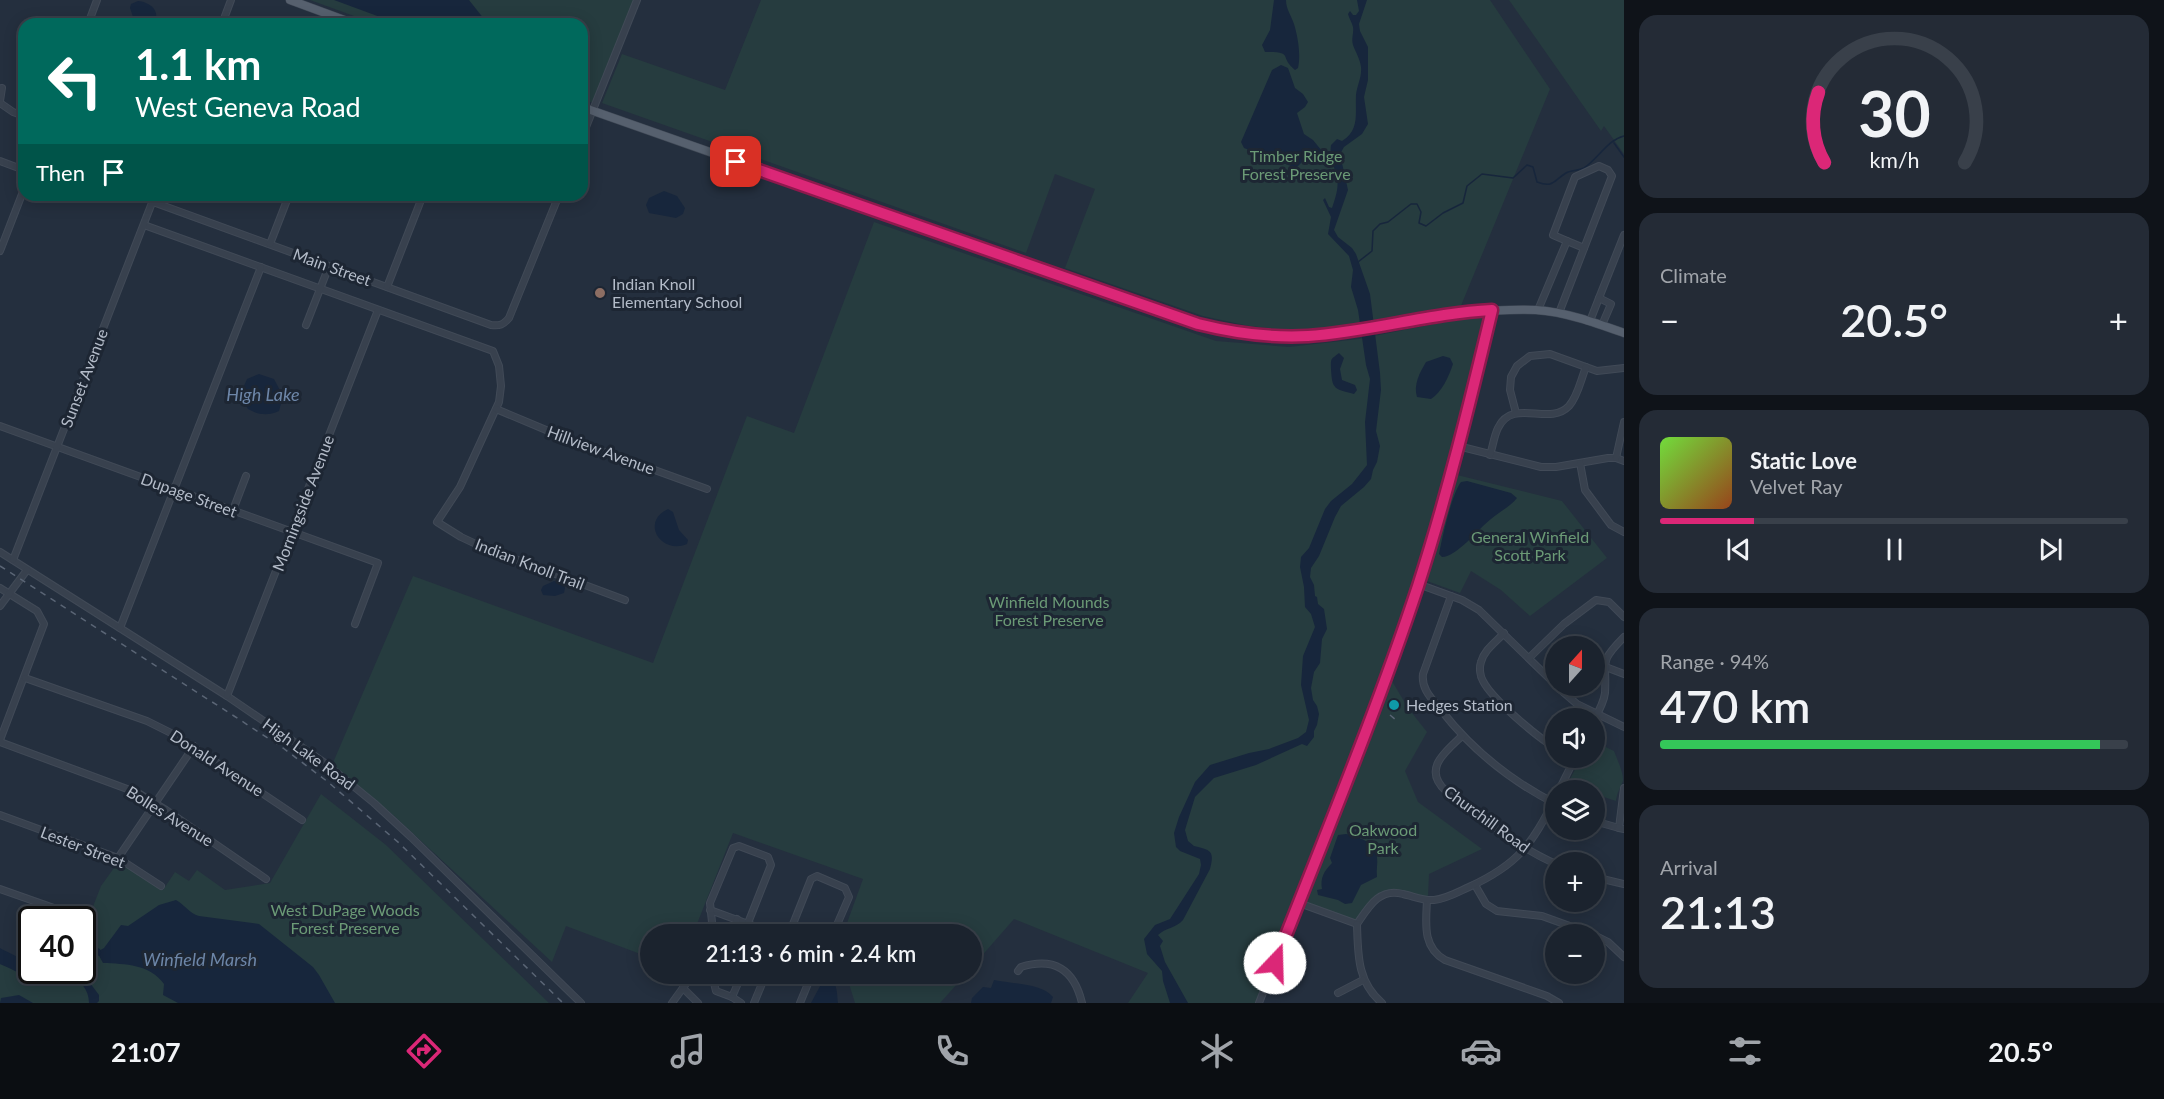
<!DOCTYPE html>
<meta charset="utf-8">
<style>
body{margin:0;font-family:Lato,sans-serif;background:#242b36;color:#f1f3f6;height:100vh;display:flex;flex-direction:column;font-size:22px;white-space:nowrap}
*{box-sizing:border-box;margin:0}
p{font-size:20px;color:#a0a4aa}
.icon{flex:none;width:33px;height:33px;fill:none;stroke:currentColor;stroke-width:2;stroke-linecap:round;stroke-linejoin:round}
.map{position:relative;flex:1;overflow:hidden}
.sheet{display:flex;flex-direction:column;gap:15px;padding:15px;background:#0f1319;width:540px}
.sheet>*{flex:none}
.guide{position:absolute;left:18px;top:18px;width:570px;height:183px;border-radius:18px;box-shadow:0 3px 15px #0003,0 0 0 2px #39404a;background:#00695c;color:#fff;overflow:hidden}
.needle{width:39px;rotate:21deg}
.buttons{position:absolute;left:1545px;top:636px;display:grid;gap:12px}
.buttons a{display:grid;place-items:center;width:60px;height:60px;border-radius:50%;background:#1b232e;box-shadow:0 3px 15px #0003,0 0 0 2px #39404a;font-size:30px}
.speed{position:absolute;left:18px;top:906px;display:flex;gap:12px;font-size:30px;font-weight:700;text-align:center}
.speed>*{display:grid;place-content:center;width:78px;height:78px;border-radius:50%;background:#1b232e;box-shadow:0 3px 15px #0003,0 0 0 2px #39404a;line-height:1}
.speed .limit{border:3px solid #111;border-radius:9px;background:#fff;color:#111}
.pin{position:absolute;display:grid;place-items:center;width:51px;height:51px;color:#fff;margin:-26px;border-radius:12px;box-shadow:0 3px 9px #0006}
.me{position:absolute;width:66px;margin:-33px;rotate:21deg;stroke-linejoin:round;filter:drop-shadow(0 0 4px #0008)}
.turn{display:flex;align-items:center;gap:21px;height:126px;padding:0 18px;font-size:27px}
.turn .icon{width:78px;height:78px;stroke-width:2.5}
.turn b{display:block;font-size:42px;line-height:51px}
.then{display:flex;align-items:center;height:57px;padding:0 18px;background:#0003;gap:12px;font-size:22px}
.big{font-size:45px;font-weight:600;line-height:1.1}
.sheet .card{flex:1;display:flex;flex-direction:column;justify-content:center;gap:9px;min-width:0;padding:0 21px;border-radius:18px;background:#242b36}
.sheet .dial{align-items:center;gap:0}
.dial svg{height:156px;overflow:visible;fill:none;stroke:#39404a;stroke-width:7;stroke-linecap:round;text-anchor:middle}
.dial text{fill:#f1f3f6;stroke:none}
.song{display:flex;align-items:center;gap:18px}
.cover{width:72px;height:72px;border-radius:9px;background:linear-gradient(135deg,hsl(100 70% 55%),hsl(20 70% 35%))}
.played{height:6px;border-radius:3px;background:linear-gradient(90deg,#db2777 20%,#39404a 20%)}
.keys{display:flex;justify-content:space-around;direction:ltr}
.heat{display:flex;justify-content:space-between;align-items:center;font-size:33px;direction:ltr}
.charge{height:9px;border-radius:4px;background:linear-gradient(90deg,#34c759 94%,#39404a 0)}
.trip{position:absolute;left:640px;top:924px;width:342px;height:60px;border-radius:30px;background:#1b232e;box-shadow:0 3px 15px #0003,0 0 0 2px #39404a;font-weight:600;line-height:60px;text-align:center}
.menu{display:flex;height:96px;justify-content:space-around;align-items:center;background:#0b0e12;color:#a0a4aa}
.menu .icon{width:42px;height:42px}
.menu .on{color:#db2777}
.menu b{font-size:27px;color:#f1f3f6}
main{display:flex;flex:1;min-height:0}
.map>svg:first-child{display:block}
.green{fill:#263c3f}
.water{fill:#17263c}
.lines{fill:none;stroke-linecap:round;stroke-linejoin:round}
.stream{stroke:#17263c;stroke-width:1.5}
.river{stroke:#17263c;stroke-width:8}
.minor-casing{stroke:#414a57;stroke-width:8}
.major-casing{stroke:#414a57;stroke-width:9}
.minor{stroke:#38414e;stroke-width:6}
.major{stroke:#56606e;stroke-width:8}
.rail{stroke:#5a6575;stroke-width:1.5;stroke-dasharray:6 6;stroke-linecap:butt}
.route-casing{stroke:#8e194d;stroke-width:15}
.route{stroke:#db2777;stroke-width:10}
.education-dot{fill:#8d6e63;stroke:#1d2633;stroke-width:2}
.culture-dot{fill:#0f9aa8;stroke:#1d2633;stroke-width:2}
.labels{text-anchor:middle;stroke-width:6;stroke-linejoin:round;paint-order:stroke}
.park-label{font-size:16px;fill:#6b9a76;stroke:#1d2633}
.street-label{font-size:16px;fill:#b4bcc9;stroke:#1d2633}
.poi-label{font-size:16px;fill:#b4bcc9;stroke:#1d2633;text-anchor:start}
.water-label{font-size:18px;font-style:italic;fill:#6d86a8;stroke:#1d2633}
</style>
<main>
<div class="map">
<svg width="1624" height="1003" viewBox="0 0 1624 1003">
<rect width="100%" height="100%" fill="#242f3e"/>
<g class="green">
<path d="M 310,0 L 634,0 L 593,103 L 582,99 L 582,24 L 376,24 Z"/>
<path d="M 761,0 L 1490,0 L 1550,89 L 1458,313 L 1302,332 L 1249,326 L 1203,316 L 1065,268 L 1095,189 L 1055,174 L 1026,253 L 602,103 L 622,54 L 725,90 Z"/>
<path d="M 1509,0 L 1624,0 L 1624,154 L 1604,126 L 1601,131 Z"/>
<path d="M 874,222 L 1216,341 L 1289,347 L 1359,339 L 1489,313 C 1469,390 1451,468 1427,545 C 1379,700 1316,851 1257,1003 L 1128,1003 L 1148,973 L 1014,919 L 972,967 L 972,934 L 843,934 L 863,879 L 733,833 L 693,934 L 651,934 L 651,958 L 566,926 L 552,962 L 392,814 L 332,765 L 413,576 L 653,663 L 747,416 L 794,433 Z"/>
<path d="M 1453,474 L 1562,501 L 1607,558 L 1530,616 L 1501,590 L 1471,571 L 1460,593 L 1427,581 Z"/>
<path d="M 1389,676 L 1408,708 L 1427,732 L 1405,771 L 1418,802 L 1482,849 L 1429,874 L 1428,897 L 1386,892 L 1356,922 L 1302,903 Z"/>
<path d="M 1595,742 L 1614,751 C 1617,759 1624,774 1623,781 C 1620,789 1617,792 1616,801 L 1595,794 L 1594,790 L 1585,790 L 1568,783 L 1581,758 L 1594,758 Z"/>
<path d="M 321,794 L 386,845 L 549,1003 L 0,1003 L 0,964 L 28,974 L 32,970 L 82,970 L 83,920 L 87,922 L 101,886 L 119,861 L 163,890 L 175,872 L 189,881 L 197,870 L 225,890 L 270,883 Z"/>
<path d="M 846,974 L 966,974 L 940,1003 L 855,1003 Z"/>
</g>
<g class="water">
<path d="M 334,0 L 469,0 L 488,24 L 399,24 Z"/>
<path d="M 1274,0 L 1286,0 C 1286,9 1291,15 1294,24 C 1298,37 1301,55 1298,68 L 1295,70 C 1278,56 1295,52 1265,52 L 1262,45 L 1270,30 Z"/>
<path d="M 1357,0 L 1367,0 L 1359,24 L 1360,31 L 1368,47 L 1368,80 L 1364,97 L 1368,124 L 1362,134 L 1344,147 L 1340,154 L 1348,190 L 1334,230 L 1338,237 L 1352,248 L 1356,254 L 1370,294 L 1380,373 L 1381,390 L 1376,431 L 1380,446 L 1377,462 L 1373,470 L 1371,479 L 1364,487 L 1341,506 L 1335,517 L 1319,556 L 1311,568 L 1310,577 L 1314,585 L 1315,596 L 1317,597 L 1318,604 L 1324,609 L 1327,629 L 1322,639 L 1320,663 L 1314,672 L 1311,688 L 1313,700 L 1317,706 L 1319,714 L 1317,725 L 1314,731 L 1314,737 L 1307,746 L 1302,744 L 1256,765 L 1214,778 L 1195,797 L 1185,830 L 1188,841 L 1194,846 C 1210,850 1215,850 1210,869 L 1183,920 C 1176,928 1165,928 1158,935 L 1163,941 L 1160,946 L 1165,962 L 1188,1003 L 1170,1003 L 1163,981 L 1162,971 L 1147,954 L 1144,939 L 1155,925 L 1170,919 L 1199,874 L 1201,865 L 1200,859 L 1180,851 L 1176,847 L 1174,833 L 1179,817 L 1195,782 L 1210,765 L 1249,753 L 1269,749 L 1298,738 L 1306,732 L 1309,720 L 1301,685 L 1303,656 L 1315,627 L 1311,614 L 1305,607 L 1304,587 L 1300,567 L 1301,557 L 1309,548 L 1325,509 L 1331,501 L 1352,484 L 1367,465 L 1365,422 L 1370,379 L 1366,365 L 1358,310 L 1351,287 L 1353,270 L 1349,256 L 1328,234 L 1331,217 L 1323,200 L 1325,198 L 1329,207 L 1332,208 C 1335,199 1339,188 1337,179 C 1335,167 1329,157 1331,145 L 1337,139 L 1342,141 C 1360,130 1355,113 1356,95 C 1357,85 1362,77 1361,67 C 1360,59 1356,53 1353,45 C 1351,39 1354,33 1353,27 C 1352,23 1349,18 1348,14 L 1350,11 L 1353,15 L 1356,15 L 1359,11 Z"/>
<path d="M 138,1 C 148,2 158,8 156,19 L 147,22 L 133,17 L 130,8 L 131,4 Z"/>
<path d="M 1281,65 L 1288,68 L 1295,88 L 1303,94 L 1308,102 L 1305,107 L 1297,113 L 1304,134 L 1313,140 L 1322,151 L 1320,156 L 1305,159 L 1296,168 L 1244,148 L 1241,142 L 1272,70 Z"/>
<path d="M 664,191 L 677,196 L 685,208 L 683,214 L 676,218 L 649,213 L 646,205 L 649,198 Z"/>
<path d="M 1339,353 L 1344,358 L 1340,369 L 1342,380 L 1355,385 L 1357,390 L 1354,394 C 1334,389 1332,389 1331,369 C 1331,358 1330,360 1339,353 Z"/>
<path d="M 1443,356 L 1450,358 L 1453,364 C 1449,376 1442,392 1431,399 L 1417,397 C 1413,385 1420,372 1426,362 Z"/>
<path d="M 259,374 L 274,379 L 283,396 L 279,411 C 268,416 258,415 248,409 L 240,395 L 247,379 Z"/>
<path d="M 1467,481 L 1511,493 L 1517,498 C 1511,506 1499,512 1491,519 C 1479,528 1457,557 1442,557 L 1439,554 C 1442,538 1452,493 1461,482 Z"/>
<path d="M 668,509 L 673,512 L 679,530 L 688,540 L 687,544 C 661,555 640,522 668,509 Z"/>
<path d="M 554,581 L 563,583 L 565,588 L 564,593 L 555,596 L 543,595 L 541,590 L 543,586 Z"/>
<path d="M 1346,834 C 1359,837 1374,841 1377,857 C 1378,863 1376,870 1377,877 L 1361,885 L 1352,903 L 1345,904 L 1338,900 L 1318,895 L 1317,890 L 1322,889 C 1320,878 1324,871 1332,863 L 1330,858 L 1338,835 Z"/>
<path d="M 176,900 C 185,905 189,913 199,916 L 259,924 L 313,967 L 319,975 L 335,1003 L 178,1003 L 163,995 L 164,984 C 150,964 125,964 103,963 L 97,952 L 104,948 L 121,925 L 128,926 L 159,905 Z"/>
<path d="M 0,948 C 10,954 22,957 29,966 L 31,966 L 32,970 L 81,971 L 99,995 L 99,1001 L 97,1003 L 89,1003 C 89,989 80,981 69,973 L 63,974 C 50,994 16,970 0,964 Z"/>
<path d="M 826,975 C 837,978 837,993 838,1003 L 811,1003 Z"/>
<path d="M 994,980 C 1012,984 1042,983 1053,997 L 1051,1003 L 971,1003 L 972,998 L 983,987 L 991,988 Z"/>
<path d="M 19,995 L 33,1003 L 0,1003 L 1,998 Z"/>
</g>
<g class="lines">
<g class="stream">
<path d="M 1614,143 L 1624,157"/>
<path d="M 1358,262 L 1372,251 L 1373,231 L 1380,224 L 1388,222 L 1411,204 L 1417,204 L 1421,212 L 1419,223 L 1426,226 L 1443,213 L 1463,203 L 1467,186 L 1482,174 L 1513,178 L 1527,165 L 1533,167 L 1537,182 C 1554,188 1553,181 1566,173 C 1571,170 1578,171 1584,168 C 1598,159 1607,140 1624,136"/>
</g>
<path class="river" d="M 87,955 L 97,952"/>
<defs>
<g id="minor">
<path d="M 88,24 L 97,0"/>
<path d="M 222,24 L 231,0"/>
<path d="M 0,101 L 2,88"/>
<path d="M 0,103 L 13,112 L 24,116"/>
<path d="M 582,137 L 637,0"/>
<path d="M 0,161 L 24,170"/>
<path d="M 153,202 L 491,325 C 500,326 503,325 509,318 L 559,195"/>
<path d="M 144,225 L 493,351 L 499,366 L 501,386 L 499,402 L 460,487 L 437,522 L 461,537 L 478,545 L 625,600"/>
<path d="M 1567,241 L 1584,248"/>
<path d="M 270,244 L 289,195"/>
<path d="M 0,251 L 24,189"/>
<path d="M 387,287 L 423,195"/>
<path d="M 1599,298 L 1624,235"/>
<path d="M 1538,310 L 1567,241 L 1553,235 L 1575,177 L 1599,166 L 1608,170 L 1612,176 L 1559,313"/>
<path d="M 1590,321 L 1599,298 L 1611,304 L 1602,325"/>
<path d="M 306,325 L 329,266"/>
<path d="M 496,409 L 558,435 L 707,489"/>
<path d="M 1516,413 L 1510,390 L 1511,377 L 1517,366 L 1530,356 L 1550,354 L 1597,371 L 1624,368"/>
<path d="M 0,426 L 378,563 L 355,624"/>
<path d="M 1458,446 L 1541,467 L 1556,467 L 1608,458 L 1616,458 L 1624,461"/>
<path d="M 1490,455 C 1493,446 1494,436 1498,428 C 1513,397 1549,427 1569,406 C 1578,396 1581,379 1586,367"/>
<path d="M 1616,458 L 1624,422"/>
<path d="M 1580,463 L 1585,490 L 1611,525 L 1624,532"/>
<path d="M 233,510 L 246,476"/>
<path d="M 0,552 L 227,696 L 325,763 L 374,803 L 411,837 L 581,1003"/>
<path d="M 13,560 L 155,195"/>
<path d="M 1418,584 L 1462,600 L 1479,610 L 1556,685"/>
<path d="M 0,588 L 37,611 L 44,624 L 0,740"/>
<path d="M 1451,596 L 1423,674 C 1421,689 1432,699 1441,710 C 1472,750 1511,781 1556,804"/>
<path d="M 0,606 L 27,570"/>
<path d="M 120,628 L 261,267"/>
<path d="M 1504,633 C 1496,642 1484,650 1481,662 C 1479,668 1480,676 1483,681 C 1492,699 1538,738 1556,748"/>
<path d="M 1529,658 L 1564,624 L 1596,600 L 1609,602 L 1624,617"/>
<path d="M 1603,666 L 1624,674"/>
<path d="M 25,678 L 147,721 L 177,736 L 302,820"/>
<path d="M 1556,686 L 1577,704 L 1624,727"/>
<path d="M 227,696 L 378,310"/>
<path d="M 1594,720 C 1599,711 1604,702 1605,693 C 1607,661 1598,663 1624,637"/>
<path d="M 1462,736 C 1445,752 1422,769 1446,791 C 1481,817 1515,846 1556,864"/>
<path d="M 0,742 L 138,793 L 166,810 L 266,879"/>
<path d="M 1624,788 L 1619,828 L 1624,829"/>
<path d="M 1559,790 L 1575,758"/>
<path d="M 0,815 L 118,858 L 161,886"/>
<path d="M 1594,821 L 1619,828"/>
<path d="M 118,858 L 194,746"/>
<path d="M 1594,877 L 1624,884"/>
<path d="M 1475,885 L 1486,904 L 1497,911 L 1542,916 L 1592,934"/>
<path d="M 0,889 L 88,920"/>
<path d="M 1427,900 C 1426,923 1422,947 1445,960 L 1547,996 L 1559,1003"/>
<path d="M 1299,903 L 1357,924"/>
<path d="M 710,910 L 776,934"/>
<path d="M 1357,924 C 1368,908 1379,887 1403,894 C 1413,896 1423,901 1434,900 C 1446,899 1458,892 1469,887 C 1519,864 1531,845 1556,797"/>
<path d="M 1357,924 C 1358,954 1357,982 1382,1003"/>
<path d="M 708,934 L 712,922 L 710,903 L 733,848 L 739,846 L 768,857 L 771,865 L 748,923"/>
<path d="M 731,934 L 737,919"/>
<path d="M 789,934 L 811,879 L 817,876 L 845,888 L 849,897 L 833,934"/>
<path d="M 1594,935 L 1608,942 L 1624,957"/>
<path d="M 1018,971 L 1021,967 C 1054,957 1074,969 1082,1003"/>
<path d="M 715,974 L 713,979 L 716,991 L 732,997 L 742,974"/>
<path d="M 683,988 L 698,1003"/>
<path d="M 1338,993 L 1363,980"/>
<path d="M 732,997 L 741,1003"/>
<path d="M 672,1003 L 693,974"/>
<path d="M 754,1003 L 766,974"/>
<path d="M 800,1003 L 812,974"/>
<path d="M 1259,1003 L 1387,675 L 1418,584 L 1449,479 L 1492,310"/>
</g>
<g id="major">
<path d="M 290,0 L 355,24"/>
<path d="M 582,107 L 1198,324 C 1235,334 1272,339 1311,336 C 1387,330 1459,307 1536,310 C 1566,312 1596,323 1624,333"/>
</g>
</defs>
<use href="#minor" class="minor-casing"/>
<use href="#major" class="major-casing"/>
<use href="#minor" class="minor"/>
<use href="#major" class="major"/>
<g class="rail">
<path d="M 0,566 L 234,716 L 283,748 L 328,782 L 399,843 L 563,1003"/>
<path d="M 1390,715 L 1396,720"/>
</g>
</g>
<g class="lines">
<defs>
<path id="route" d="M 736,162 L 1198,324 C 1234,333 1271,338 1308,336 C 1370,332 1430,313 1492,310 C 1470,402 1447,496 1418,586 C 1376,713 1324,838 1275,963"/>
</defs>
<use href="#route" class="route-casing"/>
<use href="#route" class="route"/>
</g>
<circle class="education-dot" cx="600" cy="293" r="6"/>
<circle class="culture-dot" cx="1394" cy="705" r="6"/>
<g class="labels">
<g class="park-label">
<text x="1296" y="162">Timber Ridge<tspan x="1296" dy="18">Forest Preserve</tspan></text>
<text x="1530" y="543">General Winfield<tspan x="1530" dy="18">Scott Park</tspan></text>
<text x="1049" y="608">Winfield Mounds<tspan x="1049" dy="18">Forest Preserve</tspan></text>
<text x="1383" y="836">Oakwood<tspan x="1383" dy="18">Park</tspan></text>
<text x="345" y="916">West DuPage Woods<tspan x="345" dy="18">Forest Preserve</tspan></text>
</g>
<g class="street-label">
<text transform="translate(332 267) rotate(20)" y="6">Main Street</text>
<text transform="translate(84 378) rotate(-69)" y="6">Sunset Avenue</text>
<text transform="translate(601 450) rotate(20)" y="6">Hillview Avenue</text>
<text transform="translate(189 495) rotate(20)" y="6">Dupage Street</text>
<text transform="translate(303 503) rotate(-69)" y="6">Morningside Avenue</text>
<text transform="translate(530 564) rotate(21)" y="6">Indian Knoll Trail</text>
<text transform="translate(309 754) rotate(36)" y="6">High Lake Road</text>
<text transform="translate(217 763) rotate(33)" y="6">Donald Avenue</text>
<text transform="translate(170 816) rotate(32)" y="6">Bolles Avenue</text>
<text transform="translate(1487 819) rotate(36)" y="6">Churchill Road</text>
<text transform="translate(83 847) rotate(21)" y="6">Lester Street</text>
</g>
<g class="poi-label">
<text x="612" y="290">Indian Knoll<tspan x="612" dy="18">Elementary School</tspan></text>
<text x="1406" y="711">Hedges Station</text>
</g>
<g class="water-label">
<text x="263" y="401">High Lake</text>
<text x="200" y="966">Winfield Marsh</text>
</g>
</g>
</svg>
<div class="buttons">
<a><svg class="needle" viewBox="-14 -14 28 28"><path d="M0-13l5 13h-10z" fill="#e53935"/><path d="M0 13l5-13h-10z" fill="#a0a4aa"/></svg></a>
<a><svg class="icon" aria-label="sound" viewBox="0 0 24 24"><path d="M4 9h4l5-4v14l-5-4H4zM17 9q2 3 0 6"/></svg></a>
<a><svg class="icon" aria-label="layers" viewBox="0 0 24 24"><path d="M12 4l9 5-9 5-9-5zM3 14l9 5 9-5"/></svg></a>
<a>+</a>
<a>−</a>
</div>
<div class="speed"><div class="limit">40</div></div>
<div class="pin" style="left:736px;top:162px;background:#d93025"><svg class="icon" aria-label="arrive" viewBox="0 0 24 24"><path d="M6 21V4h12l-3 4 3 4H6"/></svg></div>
<svg class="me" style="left:1275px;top:963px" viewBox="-20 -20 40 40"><circle r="19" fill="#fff"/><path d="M0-13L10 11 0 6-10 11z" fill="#db2777"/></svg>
<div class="trip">21:13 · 6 min · 2.4 km</div>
<div class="guide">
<div class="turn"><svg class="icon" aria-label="left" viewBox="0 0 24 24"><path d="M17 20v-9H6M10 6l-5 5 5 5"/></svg><div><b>1.1 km</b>West Geneva Road</div></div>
<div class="then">Then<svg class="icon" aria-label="arrive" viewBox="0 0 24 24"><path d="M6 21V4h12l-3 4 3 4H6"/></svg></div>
</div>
</div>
<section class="sheet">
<div class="card dial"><svg viewBox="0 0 100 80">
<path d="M14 69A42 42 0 1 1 86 69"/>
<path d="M14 69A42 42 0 0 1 11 33" stroke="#db2777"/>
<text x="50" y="56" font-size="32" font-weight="700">30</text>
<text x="50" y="72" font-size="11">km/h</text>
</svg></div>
<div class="card"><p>Climate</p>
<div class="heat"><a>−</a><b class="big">20.5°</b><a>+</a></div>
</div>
<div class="card">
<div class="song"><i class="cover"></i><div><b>Static Love</b><p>Velvet Ray</p></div></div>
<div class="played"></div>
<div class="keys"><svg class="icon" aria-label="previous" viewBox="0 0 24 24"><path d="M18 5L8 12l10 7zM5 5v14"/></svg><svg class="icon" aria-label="pause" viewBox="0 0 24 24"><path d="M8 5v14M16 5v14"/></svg><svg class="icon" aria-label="next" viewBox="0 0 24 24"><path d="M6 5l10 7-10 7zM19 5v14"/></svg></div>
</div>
<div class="card"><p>Range · 94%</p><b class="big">470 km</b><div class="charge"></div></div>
<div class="card"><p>Arrival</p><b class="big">21:13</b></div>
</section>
</main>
<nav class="menu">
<b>21:07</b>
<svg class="icon on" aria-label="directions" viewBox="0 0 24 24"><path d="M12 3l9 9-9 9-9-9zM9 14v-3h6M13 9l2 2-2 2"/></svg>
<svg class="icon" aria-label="music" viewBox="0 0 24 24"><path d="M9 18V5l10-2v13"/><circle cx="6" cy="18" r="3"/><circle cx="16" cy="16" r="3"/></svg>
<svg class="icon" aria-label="phone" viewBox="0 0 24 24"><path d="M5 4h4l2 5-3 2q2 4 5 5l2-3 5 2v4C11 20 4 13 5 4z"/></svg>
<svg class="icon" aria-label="climate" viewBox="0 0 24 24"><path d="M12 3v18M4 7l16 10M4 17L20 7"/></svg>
<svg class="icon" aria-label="car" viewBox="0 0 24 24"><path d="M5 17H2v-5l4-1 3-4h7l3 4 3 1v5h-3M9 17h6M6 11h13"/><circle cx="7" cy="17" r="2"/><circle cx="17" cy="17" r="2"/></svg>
<svg class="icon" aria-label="filters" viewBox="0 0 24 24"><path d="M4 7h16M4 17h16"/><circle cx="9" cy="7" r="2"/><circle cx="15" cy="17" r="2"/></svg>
<b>20.5°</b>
</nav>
